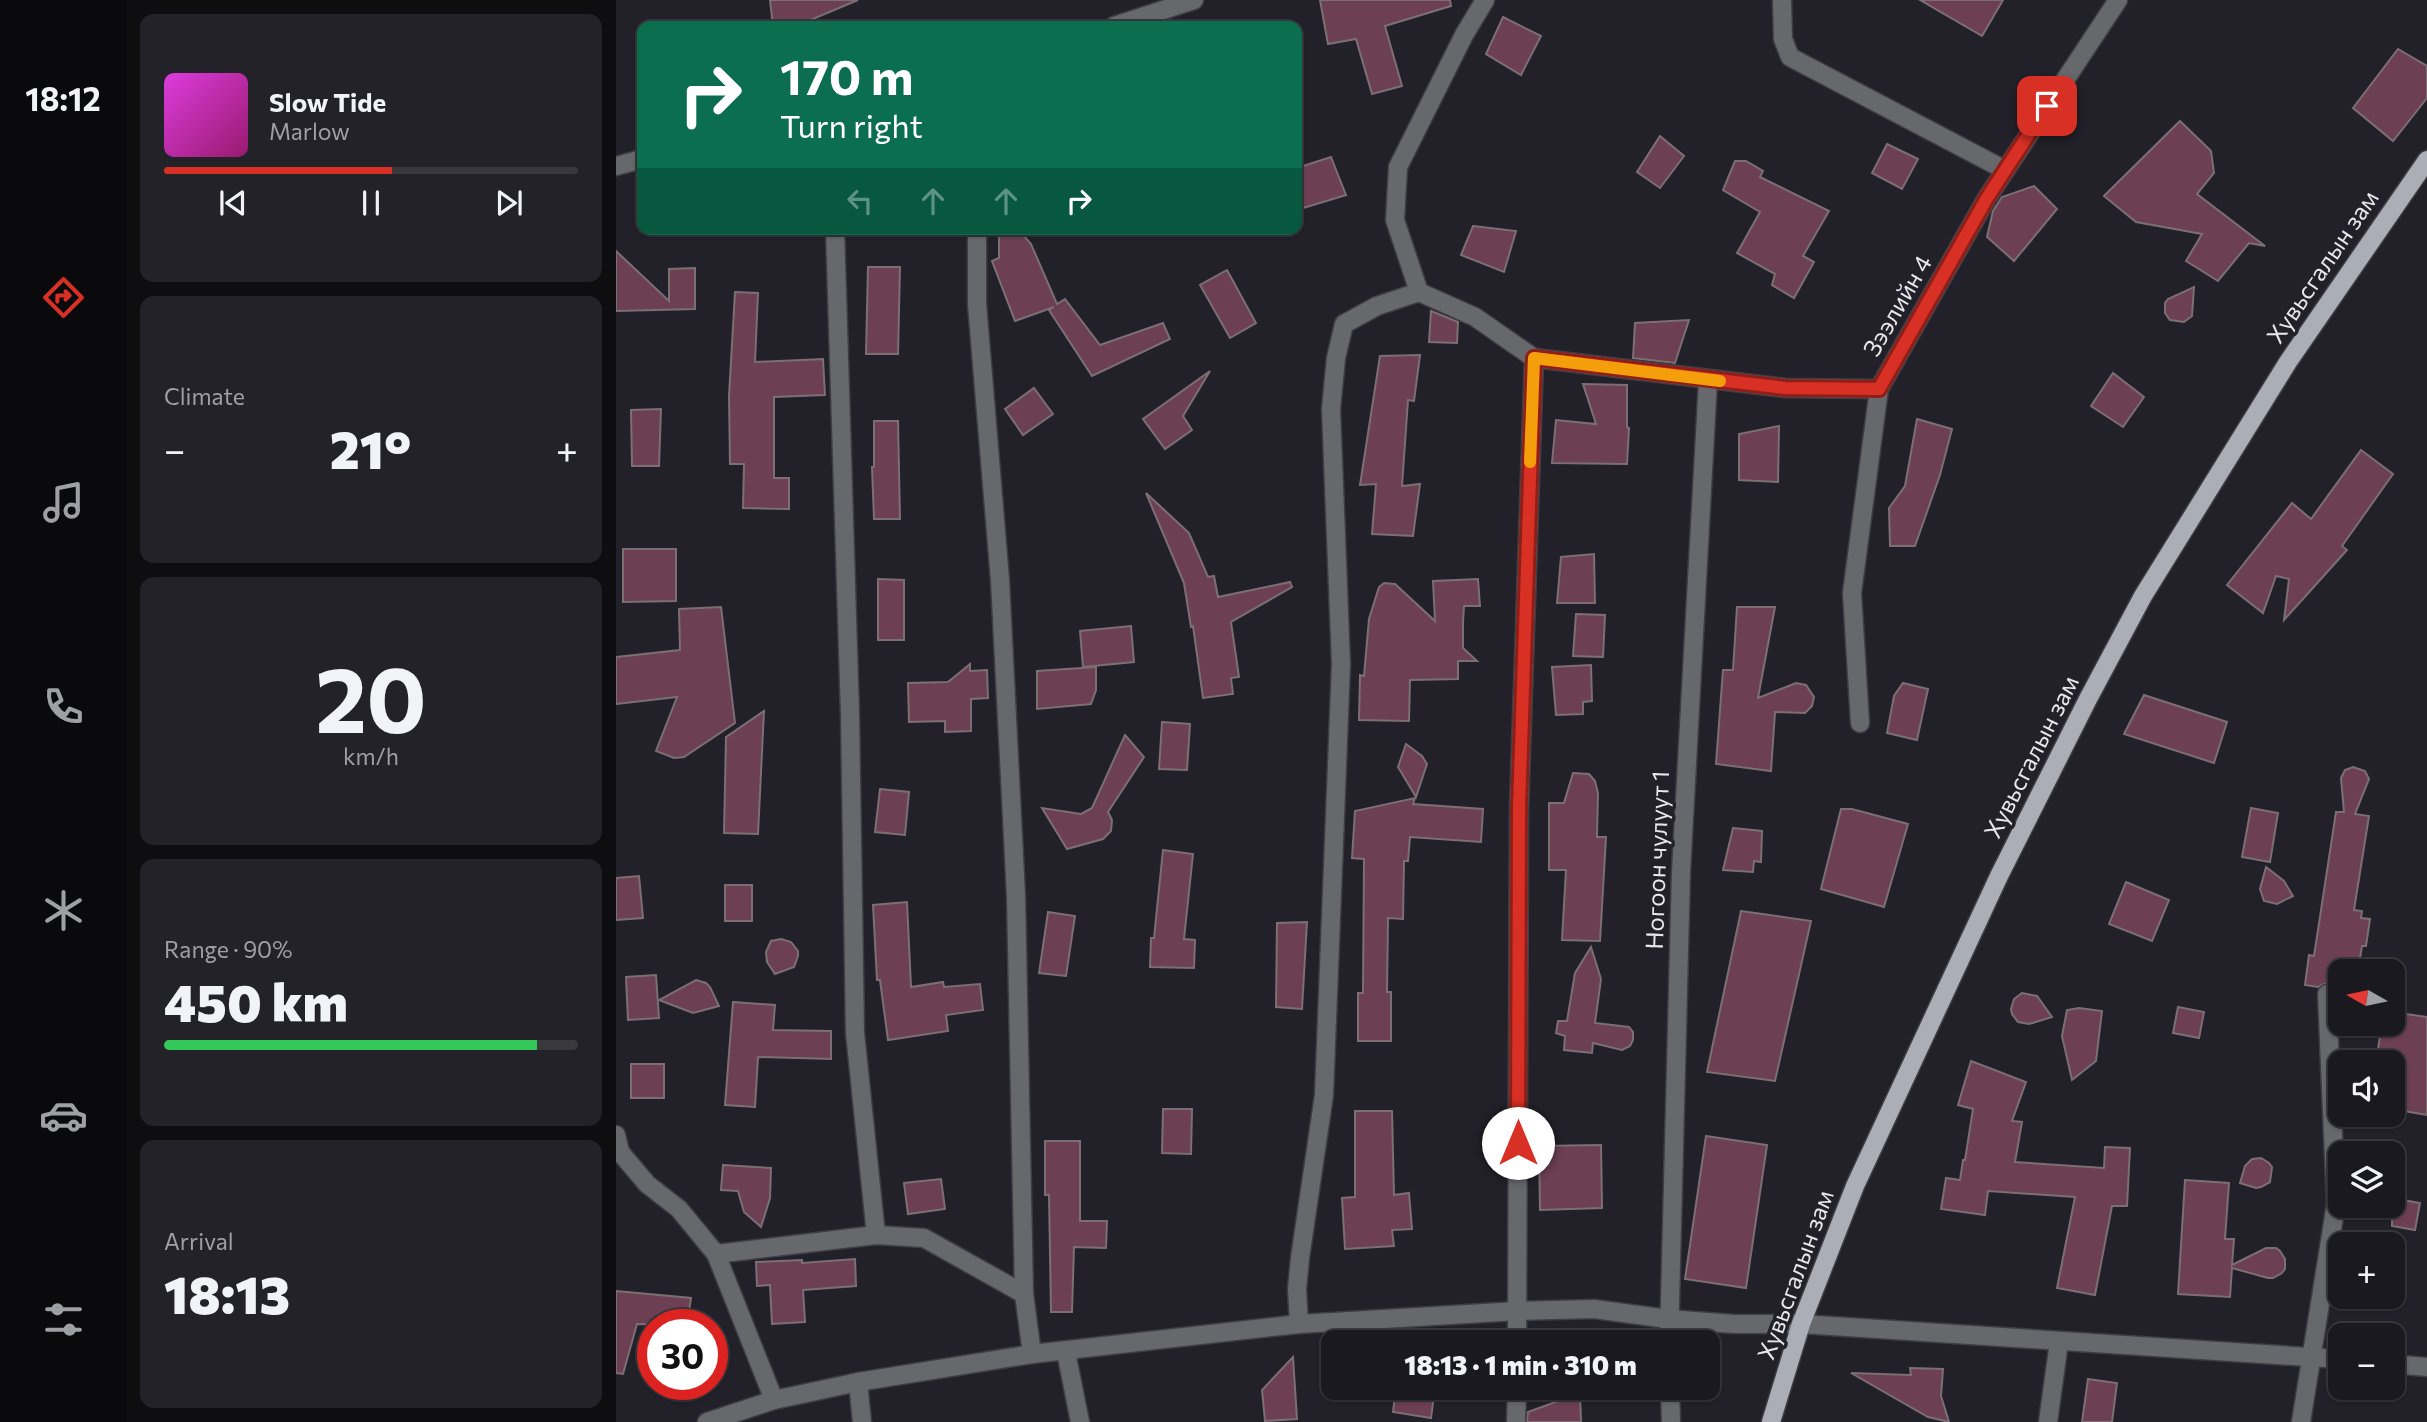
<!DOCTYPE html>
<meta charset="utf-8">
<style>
body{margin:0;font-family:Commissioner,sans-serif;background:#232228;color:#f1f3f6;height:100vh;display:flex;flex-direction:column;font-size:26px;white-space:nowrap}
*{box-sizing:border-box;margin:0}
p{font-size:23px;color:#9fa0a4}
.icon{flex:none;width:38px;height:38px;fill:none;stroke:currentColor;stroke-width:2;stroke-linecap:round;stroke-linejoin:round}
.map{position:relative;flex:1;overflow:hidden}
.details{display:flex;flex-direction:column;gap:14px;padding:14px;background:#0e0e11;width:490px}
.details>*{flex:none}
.hud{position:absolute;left:21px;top:21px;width:665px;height:214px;border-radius:14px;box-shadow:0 2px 5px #0004,0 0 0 2px #38383d;background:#0b6e4f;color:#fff;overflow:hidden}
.needle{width:46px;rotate:279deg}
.tools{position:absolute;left:1712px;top:959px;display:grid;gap:14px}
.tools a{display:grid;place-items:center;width:77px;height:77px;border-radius:14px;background:#1a191f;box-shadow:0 2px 5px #0004,0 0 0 2px #38383d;font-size:35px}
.speed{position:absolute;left:21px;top:1309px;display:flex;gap:14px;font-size:35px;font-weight:700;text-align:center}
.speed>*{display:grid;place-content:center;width:91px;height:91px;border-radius:50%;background:#1a191f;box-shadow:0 2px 5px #0004,0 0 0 2px #38383d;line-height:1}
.speed .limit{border:10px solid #d22;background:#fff;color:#111}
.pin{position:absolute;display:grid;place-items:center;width:60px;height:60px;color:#fff;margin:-30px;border-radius:14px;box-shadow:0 4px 10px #0006}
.me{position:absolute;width:77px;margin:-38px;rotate:0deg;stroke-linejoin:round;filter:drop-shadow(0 0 5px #0008)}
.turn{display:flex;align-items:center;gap:24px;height:147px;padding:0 28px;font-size:32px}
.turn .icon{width:91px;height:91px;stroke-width:2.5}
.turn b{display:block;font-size:49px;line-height:60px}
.lanes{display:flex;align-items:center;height:66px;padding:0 28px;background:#0003;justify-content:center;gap:35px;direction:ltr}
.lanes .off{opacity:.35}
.big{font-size:52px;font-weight:800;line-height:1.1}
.details .widget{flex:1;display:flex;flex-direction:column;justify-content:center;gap:10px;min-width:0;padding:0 24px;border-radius:14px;background:#232228}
.details .dial{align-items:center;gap:0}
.dial b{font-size:91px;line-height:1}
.song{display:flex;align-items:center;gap:21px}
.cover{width:84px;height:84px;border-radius:10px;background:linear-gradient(135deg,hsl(300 70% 55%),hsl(320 70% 35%))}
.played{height:7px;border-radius:4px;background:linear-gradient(90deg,#d93025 55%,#38383d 55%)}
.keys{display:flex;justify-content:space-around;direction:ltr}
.heat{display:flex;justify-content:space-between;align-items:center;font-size:38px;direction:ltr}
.charge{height:10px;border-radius:5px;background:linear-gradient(90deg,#34c759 90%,#38383d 0)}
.trip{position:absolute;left:705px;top:1330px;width:399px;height:70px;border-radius:14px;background:#1a191f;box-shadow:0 2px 5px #0004,0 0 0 2px #38383d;font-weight:800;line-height:70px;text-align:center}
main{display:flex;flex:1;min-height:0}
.tabs{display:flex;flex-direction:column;width:126px;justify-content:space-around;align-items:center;background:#0a0a0c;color:#9fa0a4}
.tabs .icon{width:49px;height:49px}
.tabs .current{color:#d93025}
.tabs b{font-size:32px;color:#f1f3f6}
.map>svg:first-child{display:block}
.building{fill:#6c3f52;stroke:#7b6f74;stroke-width:2}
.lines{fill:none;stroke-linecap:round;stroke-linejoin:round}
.minor-casing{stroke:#3e3d44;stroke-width:21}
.major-casing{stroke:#3e3d44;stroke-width:21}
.minor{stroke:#67686c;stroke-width:18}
.major{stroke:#acaeb7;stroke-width:18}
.route-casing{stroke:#8d1f18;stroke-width:18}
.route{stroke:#d93025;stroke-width:12}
.slow{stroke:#f59e0b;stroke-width:12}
.labels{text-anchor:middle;stroke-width:7;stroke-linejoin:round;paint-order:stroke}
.street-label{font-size:24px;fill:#e7e7ec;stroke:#222129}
</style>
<main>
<nav class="tabs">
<b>18:12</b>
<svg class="icon current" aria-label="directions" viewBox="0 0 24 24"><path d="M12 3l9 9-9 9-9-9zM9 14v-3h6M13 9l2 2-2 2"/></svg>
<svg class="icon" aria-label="music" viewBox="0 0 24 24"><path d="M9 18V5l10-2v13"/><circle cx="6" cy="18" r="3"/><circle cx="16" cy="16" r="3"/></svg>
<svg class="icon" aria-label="phone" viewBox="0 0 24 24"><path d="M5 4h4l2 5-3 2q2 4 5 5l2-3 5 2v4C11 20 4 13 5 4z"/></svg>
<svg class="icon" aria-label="climate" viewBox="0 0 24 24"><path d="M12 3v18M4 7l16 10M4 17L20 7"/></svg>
<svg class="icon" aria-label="car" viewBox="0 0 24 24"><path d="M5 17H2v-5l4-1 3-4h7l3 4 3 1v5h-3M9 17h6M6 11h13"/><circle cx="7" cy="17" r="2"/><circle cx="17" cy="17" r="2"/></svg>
<svg class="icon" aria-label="filters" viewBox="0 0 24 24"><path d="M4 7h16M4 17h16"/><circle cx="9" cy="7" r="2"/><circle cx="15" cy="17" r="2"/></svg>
</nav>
<section class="details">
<div class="widget">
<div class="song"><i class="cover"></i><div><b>Slow Tide</b><p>Marlow</p></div></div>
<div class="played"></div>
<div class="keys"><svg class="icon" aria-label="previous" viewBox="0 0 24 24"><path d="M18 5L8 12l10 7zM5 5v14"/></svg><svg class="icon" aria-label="pause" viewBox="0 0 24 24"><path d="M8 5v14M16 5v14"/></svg><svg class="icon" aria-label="next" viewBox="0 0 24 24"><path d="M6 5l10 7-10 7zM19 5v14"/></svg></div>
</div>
<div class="widget"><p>Climate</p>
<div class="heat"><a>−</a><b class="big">21°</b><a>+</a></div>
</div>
<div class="widget dial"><b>20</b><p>km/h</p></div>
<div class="widget"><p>Range · 90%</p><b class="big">450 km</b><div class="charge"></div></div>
<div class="widget"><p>Arrival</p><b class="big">18:13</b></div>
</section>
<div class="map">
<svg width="1811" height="1422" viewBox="0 0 1811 1422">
<rect width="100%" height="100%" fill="#222129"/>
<g class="building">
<path d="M 154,0 L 242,0 L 180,26 L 157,26 Z"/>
<path d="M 704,0 L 834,0 L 835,6 L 769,26 L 786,86 L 756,94 L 740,39 L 712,44 Z"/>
<path d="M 1304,0 L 1387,0 L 1366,36 Z"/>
<path d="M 887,17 L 925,36 L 905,75 L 870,54 Z"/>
<path d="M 1782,49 L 1811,66 L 1811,98 L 1777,141 L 1737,108 Z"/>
<path d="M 1564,121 L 1595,151 L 1598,173 L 1581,194 L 1649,246 L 1633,243 L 1602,281 L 1570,261 L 1586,234 L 1520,222 L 1488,196 Z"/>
<path d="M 1044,136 L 1068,156 L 1044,188 L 1021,172 Z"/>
<path d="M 1271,144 L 1302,159 L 1286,189 L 1256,173 Z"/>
<path d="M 715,157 L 730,195 L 681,210 L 681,168 Z"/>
<path d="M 1119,161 L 1130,161 L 1147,171 L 1144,177 L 1213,211 L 1187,256 L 1198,262 L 1178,298 L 1156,285 L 1159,274 L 1121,253 L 1144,212 L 1107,190 Z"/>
<path d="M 1418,186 L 1441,209 L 1398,261 L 1371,237 L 1377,211 L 1386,197 Z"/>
<path d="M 857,226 L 900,231 L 888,272 L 845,255 Z"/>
<path d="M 383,229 L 402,229 L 415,244 L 441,304 L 449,299 L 484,345 L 547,323 L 554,339 L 476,376 L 433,310 L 438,307 L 399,321 L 376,261 L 383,258 Z"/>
<path d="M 0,251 L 53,301 L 53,269 L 79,268 L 79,309 L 0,311 Z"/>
<path d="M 252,267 L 284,267 L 282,354 L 250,354 Z"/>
<path d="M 611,270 L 640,323 L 614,338 L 584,285 Z"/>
<path d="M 1578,287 L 1576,316 L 1568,322 L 1554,320 L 1549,313 L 1549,303 L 1552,299 Z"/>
<path d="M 119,292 L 142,293 L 139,362 L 207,359 L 209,395 L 158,397 L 158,478 L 173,478 L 173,509 L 127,508 L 128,464 L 114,464 L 113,396 Z"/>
<path d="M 815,311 L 842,322 L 841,343 L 813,342 Z"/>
<path d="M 1073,320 L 1059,363 L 1017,358 L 1019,323 Z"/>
<path d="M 804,355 L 798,401 L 792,400 L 786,486 L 804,484 L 797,536 L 756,534 L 760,484 L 744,485 L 764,356 Z"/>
<path d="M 594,371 L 567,416 L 576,430 L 549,449 L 527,419 Z"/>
<path d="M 1497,373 L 1528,397 L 1507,427 L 1475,406 Z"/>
<path d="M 967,384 L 1011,385 L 1011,427 L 1013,428 L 1011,464 L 936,463 L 940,420 L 980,424 Z"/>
<path d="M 418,388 L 437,414 L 407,435 L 389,409 Z"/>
<path d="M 45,409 L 43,466 L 16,466 L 15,410 Z"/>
<path d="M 1301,419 L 1336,429 L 1324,475 L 1299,546 L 1274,546 L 1273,508 L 1289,486 Z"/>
<path d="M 258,421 L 282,421 L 284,519 L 258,519 L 256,467 L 258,467 Z"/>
<path d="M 1163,426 L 1162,482 L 1123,480 L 1123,434 Z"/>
<path d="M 1745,450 L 1777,474 L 1726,546 L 1731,550 L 1668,620 L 1673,579 L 1660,576 L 1647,613 L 1611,585 L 1676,503 L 1695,519 Z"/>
<path d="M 530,493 L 573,533 L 592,577 L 598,576 L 602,597 L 674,582 L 676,587 L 615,622 L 623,677 L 615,678 L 617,694 L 587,698 L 577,626 L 575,627 L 568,583 Z"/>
<path d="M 7,549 L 60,549 L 60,601 L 7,602 Z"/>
<path d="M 978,554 L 979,603 L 941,603 L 945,557 Z"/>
<path d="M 262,579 L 288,580 L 288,640 L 262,640 Z"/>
<path d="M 862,579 L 864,606 L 848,606 L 847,622 L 847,648 L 861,661 L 842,661 L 842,679 L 794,680 L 793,721 L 743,720 L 744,675 L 748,676 L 753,619 L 763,587 L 768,583 L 779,584 L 819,621 L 817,581 Z"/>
<path d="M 105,607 L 119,723 L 68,757 L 58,758 L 40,751 L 61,697 L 0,704 L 0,657 L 64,650 L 63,609 Z"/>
<path d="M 1121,607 L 1159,607 L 1142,698 L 1180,683 L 1190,685 L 1198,697 L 1196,706 L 1189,713 L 1159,712 L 1155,771 L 1100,764 L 1107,670 L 1117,670 Z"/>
<path d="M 960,614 L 989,615 L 987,657 L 957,656 Z"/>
<path d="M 515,626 L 518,662 L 467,667 L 464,631 Z"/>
<path d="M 354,664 L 354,671 L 371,670 L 372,698 L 355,699 L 355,731 L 329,732 L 329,721 L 293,722 L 292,683 L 332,682 Z"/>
<path d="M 975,665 L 976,701 L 967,702 L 967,714 L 940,715 L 936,667 Z"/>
<path d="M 480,667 L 480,690 L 475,704 L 421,709 L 421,671 Z"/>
<path d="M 1287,683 L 1312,689 L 1301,740 L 1271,733 L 1278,696 Z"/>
<path d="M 1528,695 L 1611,722 L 1598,763 L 1508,734 Z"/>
<path d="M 148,711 L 142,834 L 108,833 L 110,737 Z"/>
<path d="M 546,722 L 574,724 L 571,770 L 543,769 Z"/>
<path d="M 509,735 L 528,757 L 492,812 L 496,820 L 495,831 L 487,839 L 451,849 L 426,808 L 465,814 L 476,808 Z"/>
<path d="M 790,744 L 806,756 L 811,764 L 800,797 L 782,767 Z"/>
<path d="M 1737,767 L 1749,771 L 1753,779 L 1739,814 L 1753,816 L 1738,910 L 1746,911 L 1745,918 L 1754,919 L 1750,946 L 1746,946 L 1742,971 L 1724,971 L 1724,991 L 1711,983 L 1702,987 L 1689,985 L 1693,955 L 1698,956 L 1720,812 L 1728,812 L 1725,778 L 1729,770 Z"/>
<path d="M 957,773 L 973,774 L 979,781 L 982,793 L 981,837 L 990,837 L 984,941 L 946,940 L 950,870 L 933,870 L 933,803 L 948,803 Z"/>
<path d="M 264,789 L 293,792 L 289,835 L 259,832 Z"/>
<path d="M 799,798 L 797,804 L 867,809 L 865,842 L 794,837 L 792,861 L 788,861 L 787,919 L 772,918 L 771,992 L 775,992 L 775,1041 L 742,1041 L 742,993 L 747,993 L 748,859 L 736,858 L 739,811 Z"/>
<path d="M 1635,808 L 1662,813 L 1654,862 L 1626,857 Z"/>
<path d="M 1225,809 L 1236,809 L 1292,824 L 1268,907 L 1205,889 Z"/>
<path d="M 1117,828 L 1146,831 L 1145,862 L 1138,861 L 1137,872 L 1107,870 Z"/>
<path d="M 547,850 L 577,854 L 568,939 L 579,940 L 578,968 L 534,967 L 535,938 L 538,938 Z"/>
<path d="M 1650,867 L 1668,881 L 1677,896 L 1661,904 L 1648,901 L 1644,889 Z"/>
<path d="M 23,876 L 27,918 L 0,920 L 0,878 Z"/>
<path d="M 1510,882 L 1553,900 L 1536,941 L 1493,924 Z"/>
<rect x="109" y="885" width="27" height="36"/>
<path d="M 291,902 L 295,987 L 327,982 L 328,987 L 364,984 L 367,1010 L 330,1015 L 332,1031 L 272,1040 L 264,980 L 261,980 L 257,905 Z"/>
<path d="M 1125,911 L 1195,921 L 1159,1081 L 1091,1072 Z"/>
<path d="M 432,912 L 459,916 L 450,976 L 423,973 Z"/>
<path d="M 691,922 L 686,1009 L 660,1007 L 661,923 Z"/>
<path d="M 165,939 L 175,942 L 182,951 L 182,956 L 178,967 L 159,974 L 151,962 L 150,952 L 155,941 Z"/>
<path d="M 975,947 L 985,979 L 979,1023 L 1013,1027 L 1017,1032 L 1017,1040 L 1014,1046 L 1006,1050 L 977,1043 L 976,1053 L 948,1050 L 949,1036 L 940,1033 L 942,1021 L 951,1021 L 959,973 Z"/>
<path d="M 40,975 L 43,1018 L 12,1020 L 10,977 Z"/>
<path d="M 80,980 L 90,983 L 94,987 L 103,1006 L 77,1013 L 43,1000 Z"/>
<path d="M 1406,993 L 1421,996 L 1436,1017 L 1413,1024 L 1402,1022 L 1396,1014 L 1395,1009 L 1398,999 Z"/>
<path d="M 117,1002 L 159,1005 L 157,1030 L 215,1031 L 215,1059 L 142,1057 L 139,1107 L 109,1105 Z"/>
<path d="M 1562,1007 L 1588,1012 L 1583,1038 L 1557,1033 Z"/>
<path d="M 1463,1008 L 1486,1011 L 1480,1061 L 1456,1080 L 1446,1036 L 1451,1010 Z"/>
<path d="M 1776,1012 L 1811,1017 L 1811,1115 L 1776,1109 L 1776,1057 L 1761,1055 L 1766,1024 L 1776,1024 Z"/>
<path d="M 1355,1061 L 1410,1082 L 1396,1121 L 1406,1122 L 1399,1162 L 1488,1168 L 1489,1147 L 1514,1148 L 1511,1206 L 1496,1206 L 1479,1295 L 1441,1288 L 1459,1197 L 1372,1191 L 1369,1215 L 1325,1209 L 1330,1178 L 1344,1180 L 1347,1160 L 1349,1160 L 1357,1109 L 1342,1105 Z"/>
<rect x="15" y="1064" width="33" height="34"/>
<path d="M 547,1109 L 576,1109 L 575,1154 L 546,1153 Z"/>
<path d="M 739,1111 L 776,1111 L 778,1195 L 793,1193 L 796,1229 L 776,1230 L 778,1246 L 729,1249 L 726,1198 L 739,1197 Z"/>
<path d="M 1090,1136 L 1151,1145 L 1130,1288 L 1069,1279 Z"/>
<path d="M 429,1141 L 464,1141 L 464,1221 L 491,1221 L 490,1248 L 458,1247 L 456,1312 L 435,1312 L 433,1195 L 429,1195 Z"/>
<path d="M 985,1145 L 986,1208 L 924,1210 L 923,1146 Z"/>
<path d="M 1645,1158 L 1653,1163 L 1656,1167 L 1654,1182 L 1645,1187 L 1640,1188 L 1624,1183 L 1629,1166 L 1636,1159 Z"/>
<path d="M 107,1165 L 155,1168 L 154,1198 L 145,1227 L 128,1212 L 122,1191 L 105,1190 Z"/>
<path d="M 325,1179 L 329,1209 L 292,1214 L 288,1183 Z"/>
<path d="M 1569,1180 L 1613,1183 L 1609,1239 L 1618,1239 L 1616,1265 L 1650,1248 L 1660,1248 L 1664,1251 L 1669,1259 L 1669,1269 L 1666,1273 L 1657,1278 L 1652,1278 L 1616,1268 L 1614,1297 L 1562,1294 Z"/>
<path d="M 1776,1198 L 1804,1203 L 1799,1230 L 1776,1226 Z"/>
<path d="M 239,1259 L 240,1286 L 187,1290 L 189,1322 L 156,1324 L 154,1285 L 141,1286 L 140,1262 L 186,1260 L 186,1263 Z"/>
<path d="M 0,1291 L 75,1298 L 71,1325 L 21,1324 L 7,1374 L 0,1373 Z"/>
<path d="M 677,1357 L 681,1419 L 649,1421 L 646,1390 Z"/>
<path d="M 1294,1368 L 1327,1369 L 1325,1396 L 1333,1422 L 1312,1417 L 1235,1373 L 1295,1375 Z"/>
<path d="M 1472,1379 L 1501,1383 L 1496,1422 L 1466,1422 Z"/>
<path d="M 780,1388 L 819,1388 L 815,1418 L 777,1412 Z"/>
<path d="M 964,1393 L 965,1422 L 911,1422 L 912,1412 Z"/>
</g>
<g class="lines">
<defs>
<g id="minor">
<path d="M 869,0 L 848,35 L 782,167 L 779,220 L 803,292 L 859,317 L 918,358 L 1169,388 L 1263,389"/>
<path d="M 1166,0 L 1167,39 L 1174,57 L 1389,170"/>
<path d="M 498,26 L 578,0"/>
<path d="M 0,166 L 26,159"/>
<path d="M 219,229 L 234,714 L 239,1033 L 260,1235"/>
<path d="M 361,229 L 361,304 L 384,580 L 400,896 L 408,1294"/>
<path d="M 1244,723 L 1236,593 L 1263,389 L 1371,198 L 1502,0"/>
<path d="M 0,1135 L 4,1152 L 31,1184 L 63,1209 L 100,1254 L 158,1400"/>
<path d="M 100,1254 L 260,1235 L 308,1238 L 408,1294 L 416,1354 L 683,1324 L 902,1311 L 978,1309 L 1052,1319 L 1118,1324 L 1185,1324 L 1724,1359"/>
<path d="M 683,1324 L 681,1289 L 684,1258 L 708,1095 L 725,664 L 715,409 L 720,358 L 728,324 L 761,306 L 803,292"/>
<path d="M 901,1342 L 903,809 L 918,358"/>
<path d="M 1053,1342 L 1065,872 L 1092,380"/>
<path d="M 450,1352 L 464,1422"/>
<path d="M 1776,1364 L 1811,1367"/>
<path d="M 242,1382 L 246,1422"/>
<path d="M 1054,1388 L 1055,1422"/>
<path d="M 91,1422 L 158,1400 L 242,1382 L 416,1354"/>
<path d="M 900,1422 L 901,1388"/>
<path d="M 1432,1422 L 1443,1342"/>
<path d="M 1685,1422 L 1720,1204 L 1711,994"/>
</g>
<path id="major" d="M 1155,1422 L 1185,1324 L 1239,1186 L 1383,876 L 1472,699 L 1527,596 L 1672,362 L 1811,160"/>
</defs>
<use href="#minor" class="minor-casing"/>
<use href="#major" class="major-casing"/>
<use href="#minor" class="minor"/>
<use href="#major" class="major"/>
</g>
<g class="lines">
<defs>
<path id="route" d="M 902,1143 L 903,808 L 918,358 L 1169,388 L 1263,389 L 1371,198 L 1431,106"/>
</defs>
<use href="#route" class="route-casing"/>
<use href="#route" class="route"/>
<path class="slow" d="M 914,462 L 918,358 L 1104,381"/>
</g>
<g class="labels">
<g class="street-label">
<text transform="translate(1707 267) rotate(-56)" y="8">Хувьсгалын зам</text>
<text transform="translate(1282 306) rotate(-60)" y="8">Зээлийн 4</text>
<text transform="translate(1416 757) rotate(-63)" y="8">Хувьсгалын зам</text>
<text transform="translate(1042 860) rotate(-88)" y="8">Ногоон чулуут 1</text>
<text transform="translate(1180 1275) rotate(-70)" y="8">Хувьсгалын зам</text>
</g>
</g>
</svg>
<div class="tools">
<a><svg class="needle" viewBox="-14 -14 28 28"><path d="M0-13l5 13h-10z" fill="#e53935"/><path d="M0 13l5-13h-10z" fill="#9fa0a4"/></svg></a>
<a><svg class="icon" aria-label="sound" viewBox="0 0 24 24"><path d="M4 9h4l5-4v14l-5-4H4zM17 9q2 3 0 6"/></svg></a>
<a><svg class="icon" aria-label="layers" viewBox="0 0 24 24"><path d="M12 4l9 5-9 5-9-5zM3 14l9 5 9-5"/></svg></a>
<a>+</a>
<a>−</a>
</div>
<div class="speed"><div class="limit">30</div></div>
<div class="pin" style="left:1431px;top:106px;background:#d93025"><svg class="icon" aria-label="arrive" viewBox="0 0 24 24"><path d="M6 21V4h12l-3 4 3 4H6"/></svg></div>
<svg class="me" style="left:902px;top:1143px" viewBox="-20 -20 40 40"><circle r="19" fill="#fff"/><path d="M0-13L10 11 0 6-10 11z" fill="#d93025"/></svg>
<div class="trip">18:13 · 1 min · 310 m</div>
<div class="hud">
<div class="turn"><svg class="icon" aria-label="right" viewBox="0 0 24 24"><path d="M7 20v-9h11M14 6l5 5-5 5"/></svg><div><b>170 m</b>Turn right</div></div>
<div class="lanes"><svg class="icon off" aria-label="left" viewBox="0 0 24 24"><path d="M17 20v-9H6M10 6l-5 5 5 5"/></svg><svg class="icon off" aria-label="ahead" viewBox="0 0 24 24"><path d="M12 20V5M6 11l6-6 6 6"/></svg><svg class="icon off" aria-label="ahead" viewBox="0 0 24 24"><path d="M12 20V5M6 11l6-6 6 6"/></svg><svg class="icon" aria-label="right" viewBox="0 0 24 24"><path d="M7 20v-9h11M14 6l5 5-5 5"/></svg></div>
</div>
</div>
</main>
